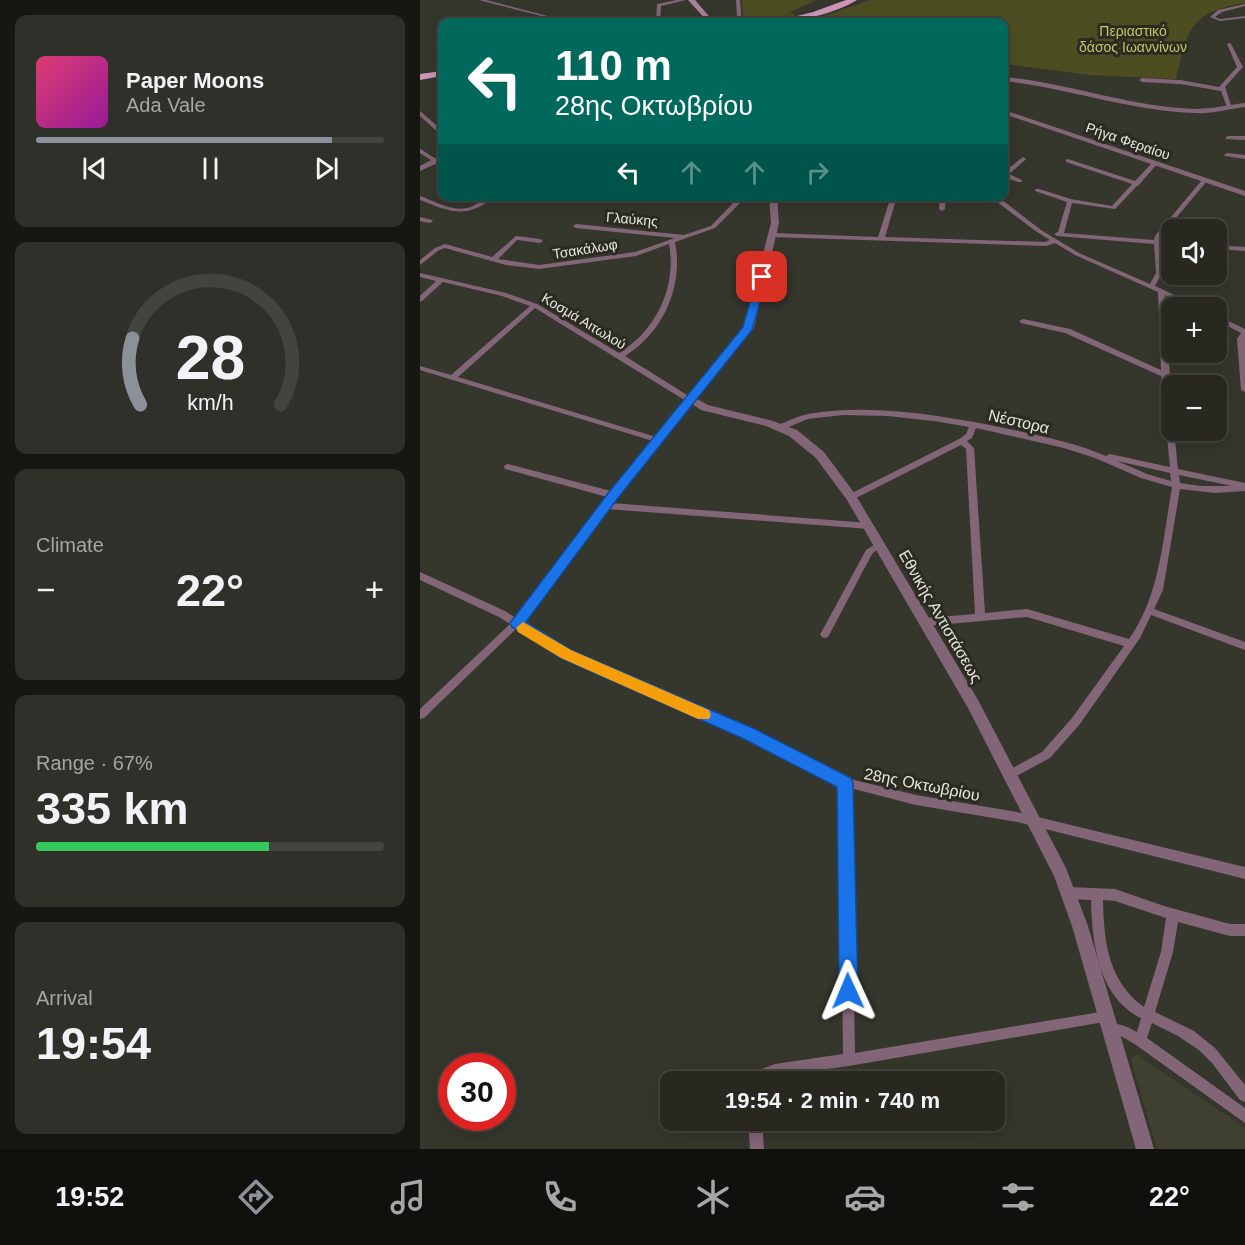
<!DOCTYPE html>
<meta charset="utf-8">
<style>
body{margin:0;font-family:Arial,sans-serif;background:#30302a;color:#f1f3f6;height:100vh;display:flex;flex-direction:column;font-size:22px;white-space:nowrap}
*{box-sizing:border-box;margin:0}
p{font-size:20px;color:#a5a6a5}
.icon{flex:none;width:33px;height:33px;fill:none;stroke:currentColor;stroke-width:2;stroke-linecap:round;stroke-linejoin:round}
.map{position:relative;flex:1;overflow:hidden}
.drawer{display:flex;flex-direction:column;gap:15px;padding:15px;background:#161612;width:420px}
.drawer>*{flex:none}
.top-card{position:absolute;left:18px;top:18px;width:570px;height:183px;border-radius:12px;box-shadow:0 3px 15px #0003,0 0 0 2px #44443f;background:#00695c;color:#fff;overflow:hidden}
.tools{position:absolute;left:741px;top:219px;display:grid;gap:12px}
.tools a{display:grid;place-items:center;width:66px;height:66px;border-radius:12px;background:#282821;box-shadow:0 3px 15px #0003,0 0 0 2px #44443f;font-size:30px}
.speed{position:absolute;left:18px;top:1053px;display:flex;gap:12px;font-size:30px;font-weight:700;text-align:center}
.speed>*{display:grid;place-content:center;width:78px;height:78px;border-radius:50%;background:#282821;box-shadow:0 3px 15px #0003,0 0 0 2px #44443f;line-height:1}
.speed .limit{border:9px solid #d22;background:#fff;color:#111}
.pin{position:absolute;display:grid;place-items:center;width:51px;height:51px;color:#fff;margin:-26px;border-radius:12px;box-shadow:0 3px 9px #0006}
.me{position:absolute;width:66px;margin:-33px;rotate:359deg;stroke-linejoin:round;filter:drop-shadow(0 0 4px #0008)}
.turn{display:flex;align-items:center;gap:21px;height:126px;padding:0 18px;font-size:27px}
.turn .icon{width:78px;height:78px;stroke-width:2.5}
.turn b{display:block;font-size:42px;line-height:51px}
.lanes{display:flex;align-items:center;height:57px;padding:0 18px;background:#0003;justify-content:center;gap:30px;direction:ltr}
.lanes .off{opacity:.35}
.big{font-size:45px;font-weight:600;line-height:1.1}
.drawer .tile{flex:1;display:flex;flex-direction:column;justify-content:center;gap:9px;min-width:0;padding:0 21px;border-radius:12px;background:#30302a}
.drawer .dial{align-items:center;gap:0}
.dial svg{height:156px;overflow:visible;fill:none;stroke:#44443f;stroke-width:7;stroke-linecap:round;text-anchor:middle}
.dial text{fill:#f1f3f6;stroke:none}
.song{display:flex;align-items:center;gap:18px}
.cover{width:72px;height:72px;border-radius:9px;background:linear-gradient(135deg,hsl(340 70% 55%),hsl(300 70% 35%))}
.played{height:6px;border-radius:3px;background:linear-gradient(90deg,#8c9099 85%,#44443f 85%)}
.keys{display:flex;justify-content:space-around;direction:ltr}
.heat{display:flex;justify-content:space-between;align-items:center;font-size:33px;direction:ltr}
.charge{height:9px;border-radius:4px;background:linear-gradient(90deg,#34c759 67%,#44443f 0)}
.trip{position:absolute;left:240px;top:1071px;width:345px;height:60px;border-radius:12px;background:#282821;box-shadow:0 3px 15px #0003,0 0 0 2px #44443f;font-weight:600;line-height:60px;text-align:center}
.menu{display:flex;height:96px;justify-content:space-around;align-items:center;background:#10100d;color:#a5a6a5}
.menu .icon{width:42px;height:42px}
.menu .active{color:#8c9099}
.menu b{font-size:27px;color:#f1f3f6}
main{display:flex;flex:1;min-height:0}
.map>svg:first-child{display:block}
.built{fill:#3f4030}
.green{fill:#4c4e21}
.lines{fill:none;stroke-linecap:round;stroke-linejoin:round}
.minor{fill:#826677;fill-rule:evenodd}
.tertiary{fill:#826677;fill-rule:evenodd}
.secondary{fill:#ac819c;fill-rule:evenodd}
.primary{fill:#cd96b8;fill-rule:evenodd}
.route{fill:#1a73e8;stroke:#114b97;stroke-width:1.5}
.slow{fill:#f59e0b}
.labels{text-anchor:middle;stroke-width:6;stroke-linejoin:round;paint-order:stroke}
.far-park-label{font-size:14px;fill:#c2c763;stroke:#2b2b22}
.far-street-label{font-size:14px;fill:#e6e7e1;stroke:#2b2b22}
.street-label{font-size:16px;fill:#e6e7e1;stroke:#2b2b22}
</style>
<main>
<section class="drawer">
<div class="tile">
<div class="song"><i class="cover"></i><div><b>Paper Moons</b><p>Ada Vale</p></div></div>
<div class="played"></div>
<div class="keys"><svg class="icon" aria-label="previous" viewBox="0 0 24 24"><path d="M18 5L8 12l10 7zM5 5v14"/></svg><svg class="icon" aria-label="pause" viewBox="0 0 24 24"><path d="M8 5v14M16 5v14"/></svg><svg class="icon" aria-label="next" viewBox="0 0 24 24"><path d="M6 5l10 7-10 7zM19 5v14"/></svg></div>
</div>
<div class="tile dial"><svg viewBox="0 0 100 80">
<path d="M14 69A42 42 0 1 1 86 69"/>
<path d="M14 69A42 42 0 0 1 10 35" stroke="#8c9099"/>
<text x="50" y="56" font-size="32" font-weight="700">28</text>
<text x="50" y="72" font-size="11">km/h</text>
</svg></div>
<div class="tile"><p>Climate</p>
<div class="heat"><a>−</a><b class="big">22°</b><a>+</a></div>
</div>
<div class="tile"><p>Range · 67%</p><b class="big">335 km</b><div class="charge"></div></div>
<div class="tile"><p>Arrival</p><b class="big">19:54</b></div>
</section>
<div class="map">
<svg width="825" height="1149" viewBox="0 0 825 1149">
<rect width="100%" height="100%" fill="#35362c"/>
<path class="built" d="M 716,1054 L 825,1128 L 825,1149 L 737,1149 L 711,1060 Z"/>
<g class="green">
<path d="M 322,0 L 397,0 L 370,12 L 377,16 L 327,22 L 323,18 Z"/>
<path d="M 450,0 L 825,0 L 825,3 C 769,12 768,30 756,79 L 670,75 L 584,64 L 584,22 L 386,22 Z"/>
</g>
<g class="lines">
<g class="minor">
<path d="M 59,0 L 66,0 L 151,22 L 145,22 Z"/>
<path d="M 257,0 L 266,0 L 241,6 L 240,22 L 236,22 L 237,4 Z"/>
<path d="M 316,0 L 320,0 L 322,22 L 318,22 L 318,20 L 293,21 L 293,20 L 295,19 L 317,18 Z"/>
<path d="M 825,4 L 825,6 L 802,12 L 795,17 L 800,19 L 825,16 L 825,18 L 800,21 L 790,17 L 798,10 Z"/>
<path d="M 809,43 L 811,44 L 823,67 L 805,87 L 812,108 L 807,107 L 801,91 L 760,84 L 722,82 L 719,80 L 722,78 L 760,80 L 799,87 L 817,67 L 807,44 Z"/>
<path d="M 0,111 L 22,130 L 22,135 L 20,134 L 0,116 Z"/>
<path d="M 808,136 L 825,136 L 825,140 L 806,139 L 806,137 Z"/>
<path d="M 0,149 L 2,150 L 19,161 L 14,162 L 0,153 Z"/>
<path d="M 807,153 L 825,155 L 825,159 L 805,156 L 804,155 Z"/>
<path d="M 603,157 L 606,159 L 605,160 L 589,174 L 602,180 L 602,182 L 598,182 L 584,177 L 584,172 Z"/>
<path d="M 648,159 L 715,181 L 732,163 L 737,164 L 719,185 L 717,186 L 695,209 L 652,203 L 644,233 L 734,240 L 735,236 L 782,180 L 787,181 L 740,237 L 740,240 L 752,241 L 752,245 L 741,244 L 742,273 L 735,286 L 783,308 L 773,308 L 745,295 L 752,408 L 752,430 L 754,430 L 758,469 L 825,483 L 825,491 L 795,493 L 760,489 L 743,590 L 734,609 L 825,642 L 825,650 L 731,615 L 720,638 L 660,724 L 630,758 L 591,779 L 587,777 L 586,774 L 587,771 L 622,752 L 652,718 L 704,646 L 607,617 L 506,626 L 503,625 L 501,622 L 503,619 L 506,618 L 555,614 L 546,449 L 541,445 L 434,499 L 431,500 L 427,497 L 428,495 L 539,439 L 546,434 L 549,427 L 514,421 L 467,416 L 423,415 L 388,419 L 361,430 L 357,427 L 358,425 C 368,421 378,416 388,414 C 454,403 524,416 589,429 C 621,436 656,443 686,456 L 690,454 L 750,467 L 741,376 L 645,333 L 601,323 L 599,321 L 603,319 L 650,329 L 741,370 L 738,292 L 655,255 L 635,243 L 626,246 L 352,237 L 349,235 L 352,233 L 458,237 L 471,196 L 477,196 L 465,237 L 625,242 L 630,240 L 617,232 L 569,196 L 577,196 L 621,230 L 659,253 L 730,284 L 736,273 L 734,244 L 637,236 L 634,234 L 638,232 L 647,202 L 615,191 L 615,189 L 619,189 L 651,199 L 692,206 L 712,184 L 646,162 L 646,160 ZM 556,428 L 644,448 L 675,458 L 721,478 L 752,487 C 743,538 740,596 709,639 L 607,609 L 565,613 L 554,448 L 547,441 L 552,438 ZM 697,461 L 750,473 L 751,481 L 727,474 ZM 759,475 L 812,486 L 781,486 L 760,483 Z"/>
<path d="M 0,196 C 17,202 35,214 53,206 C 61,202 65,196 75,196 C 47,220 31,212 0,200 Z"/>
<path d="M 251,196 L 284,196 L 317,199 L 320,196 L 327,196 L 295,228 L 255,242 C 264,286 243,333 205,356 L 275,400 L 191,503 L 449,523 L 453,526 L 449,529 L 187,509 L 103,622 L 149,651 L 333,731 L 418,776 L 496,795 L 597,812 L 825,867 L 825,879 L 597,822 L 496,805 L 430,788 L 435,1053 L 686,1011 L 690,1013 L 692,1017 L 690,1021 L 429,1066 L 356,1076 L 347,1082 L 333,1082 L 339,1070 L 355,1064 L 423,1054 L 420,786 L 412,783 L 325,737 L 143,657 L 97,628 L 4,718 L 0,719 L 0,709 L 90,624 L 79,617 L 0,580 L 0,572 L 85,611 L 96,618 L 187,497 L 85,469 L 84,467 L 85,465 L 88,464 L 191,491 L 233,441 L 0,370 L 0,366 L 31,375 L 110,306 L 82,296 L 23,282 L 2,301 L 0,302 L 0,296 L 16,281 L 0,277 L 0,273 L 86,293 L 117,304 L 199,353 C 236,331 257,287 249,244 L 216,256 L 119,269 L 86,265 L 25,248 L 19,250 L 0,265 L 0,260 L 15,248 L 25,244 L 72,257 L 96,236 L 120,239 L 123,241 L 120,243 L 97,240 L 78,259 L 119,265 L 215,252 L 255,238 L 156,228 L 153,226 L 156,224 L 264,235 L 291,226 L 314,202 ZM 115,308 L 266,401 L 236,437 L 38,377 Z"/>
<path d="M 520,196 L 526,196 L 525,209 L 522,211 L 519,209 Z"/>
<path d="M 0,217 L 12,220 L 13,221 L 10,223 L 0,221 Z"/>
<path d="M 796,245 L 825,247 L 825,251 L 796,249 Z"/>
<path d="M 796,315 L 825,329 L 825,392 L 821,390 L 817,339 L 821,333 L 796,320 Z"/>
<path d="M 460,541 L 464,544 L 452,554 L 408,637 L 405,638 L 402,637 L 400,634 L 402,631 L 446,550 Z"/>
<path d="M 649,887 L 695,889 L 744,906 L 810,924 L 825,924 L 825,936 L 810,936 L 758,922 L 753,952 L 735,1012 L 774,1031 L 795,1048 L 825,1085 L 825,1102 L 820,1100 L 792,1063 L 779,1050 L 758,1036 L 732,1023 L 727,1038 L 825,1108 L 825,1123 L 716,1045 L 701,1036 L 690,1036 L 686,1034 L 684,1030 L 686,1026 C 697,1021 706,1026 717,1032 L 721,1018 C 678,997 672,942 671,900 L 649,899 L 645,897 L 643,893 L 645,889 ZM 683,900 L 695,901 L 746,918 L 741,952 L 724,1007 C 688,981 684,942 683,900 Z"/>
<path d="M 328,1120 L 342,1120 L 344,1149 L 330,1149 Z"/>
</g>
<g class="tertiary">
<path d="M 584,77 C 648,83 710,107 775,109 C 791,109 808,105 825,103 L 825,107 C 808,109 791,114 775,113 C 710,111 648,88 584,81 Z"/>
<path d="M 584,110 L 825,191 L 825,196 L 584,114 Z"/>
<path d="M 19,156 L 22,156 L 22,161 L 0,171 L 0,166 Z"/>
<path d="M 349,196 L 357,196 L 359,223 L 334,328 L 277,399 L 288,405 L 353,421 L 377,430 L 404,452 L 435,494 L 558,700 L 646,868 L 668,926 L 734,1149 L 716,1149 L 652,926 L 634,876 L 548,708 L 427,500 L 396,458 L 369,436 L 346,426 L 281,410 L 266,400 L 324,328 L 351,223 Z"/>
</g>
<path class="secondary" d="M 268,0 L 275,0 L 294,22 L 288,22 Z"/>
<g class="primary">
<path d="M 426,0 L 437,0 C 418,12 375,24 353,22 L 393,12 Z"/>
<path d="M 22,71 L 22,76 L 0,80 L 0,74 Z"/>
</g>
</g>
<path class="route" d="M 342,274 L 347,277 L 332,330 L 198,498 L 106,622 L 151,650 L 335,729 L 431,778 L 433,783 L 438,991 L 435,997 L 428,1000 L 422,997 L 419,991 L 417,787 L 324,739 L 141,658 L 92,627 L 90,623 L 189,492 L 323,327 L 337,277 Z"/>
<path class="slow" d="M 103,622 L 151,650 L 289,710 L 291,715 L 289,719 L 278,719 L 141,658 L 98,632 L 96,628 Z"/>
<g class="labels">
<g class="far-park-label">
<text x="713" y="36">Περιαστικό<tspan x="713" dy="16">δάσος Ιωαννίνων</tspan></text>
</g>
<g class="far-street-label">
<text transform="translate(708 141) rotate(19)" y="5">Ρήγα Φεραίου</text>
<text transform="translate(212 219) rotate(5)" y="5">Γλαύκης</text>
<text transform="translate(165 249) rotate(-9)" y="5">Τσακάλωφ</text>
<text transform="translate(164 321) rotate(31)" y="5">Κοσμά Αιτωλού</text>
</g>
<g class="street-label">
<text transform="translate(599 421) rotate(13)" y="6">Νέστορα</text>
<text transform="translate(521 616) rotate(60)" y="6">Εθνικής Αντιστάσεως</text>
<text transform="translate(502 784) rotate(11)" y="6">28ης Οκτωβρίου</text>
</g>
</g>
</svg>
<div class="tools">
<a><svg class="icon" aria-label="sound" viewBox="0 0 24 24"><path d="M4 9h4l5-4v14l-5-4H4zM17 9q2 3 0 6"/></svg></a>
<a>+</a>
<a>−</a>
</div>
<div class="speed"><div class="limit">30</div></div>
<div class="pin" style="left:342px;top:277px;background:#d93025"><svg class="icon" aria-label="arrive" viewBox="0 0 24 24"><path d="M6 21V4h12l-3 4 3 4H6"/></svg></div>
<svg class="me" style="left:428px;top:991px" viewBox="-20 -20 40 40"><path d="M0-17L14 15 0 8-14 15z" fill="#1a73e8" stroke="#fff" stroke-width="4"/></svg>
<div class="trip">19:54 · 2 min · 740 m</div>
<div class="top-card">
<div class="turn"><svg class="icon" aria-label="left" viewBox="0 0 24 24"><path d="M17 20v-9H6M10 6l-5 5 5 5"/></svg><div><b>110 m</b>28ης Οκτωβρίου</div></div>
<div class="lanes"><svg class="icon" aria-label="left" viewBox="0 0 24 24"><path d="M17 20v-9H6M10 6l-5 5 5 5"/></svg><svg class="icon off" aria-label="ahead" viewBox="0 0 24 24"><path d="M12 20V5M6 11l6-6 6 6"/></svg><svg class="icon off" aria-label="ahead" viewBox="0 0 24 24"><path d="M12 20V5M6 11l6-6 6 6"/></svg><svg class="icon off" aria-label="right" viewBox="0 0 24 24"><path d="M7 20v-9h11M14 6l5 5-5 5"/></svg></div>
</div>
</div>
</main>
<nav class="menu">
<b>19:52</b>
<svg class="icon active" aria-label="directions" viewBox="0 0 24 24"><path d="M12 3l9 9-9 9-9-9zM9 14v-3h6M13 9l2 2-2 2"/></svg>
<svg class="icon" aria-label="music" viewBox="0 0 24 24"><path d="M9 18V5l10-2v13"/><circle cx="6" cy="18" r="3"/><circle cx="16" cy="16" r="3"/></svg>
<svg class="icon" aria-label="phone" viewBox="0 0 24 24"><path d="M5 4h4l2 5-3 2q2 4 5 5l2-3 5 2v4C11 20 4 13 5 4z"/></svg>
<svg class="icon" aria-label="climate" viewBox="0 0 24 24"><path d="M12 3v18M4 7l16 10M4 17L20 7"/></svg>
<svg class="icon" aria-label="car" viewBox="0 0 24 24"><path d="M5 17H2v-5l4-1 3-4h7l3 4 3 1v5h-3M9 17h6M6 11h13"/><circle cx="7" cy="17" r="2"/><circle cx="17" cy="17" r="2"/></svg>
<svg class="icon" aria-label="filters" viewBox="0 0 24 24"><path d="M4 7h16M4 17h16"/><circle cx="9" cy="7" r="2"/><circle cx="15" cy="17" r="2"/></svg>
<b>22°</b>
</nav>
